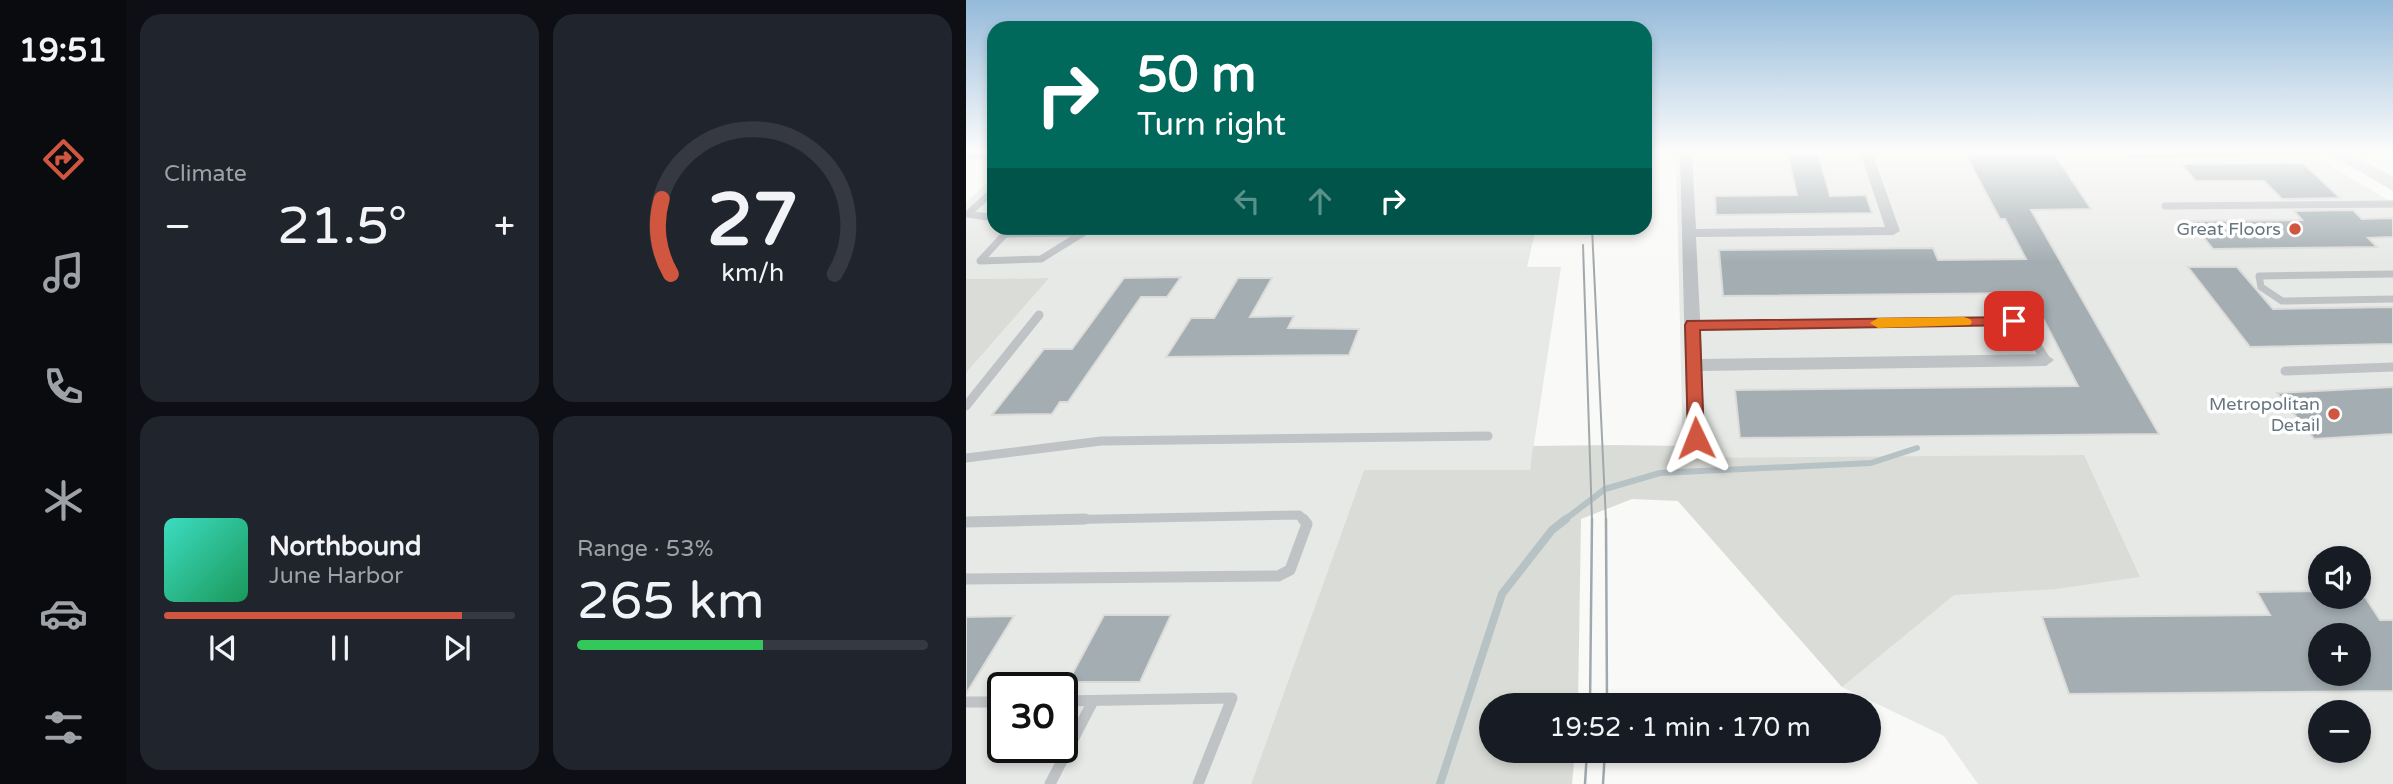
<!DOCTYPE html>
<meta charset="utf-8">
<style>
body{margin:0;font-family:"Varela Round",sans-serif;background:#20242c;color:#f1f3f6;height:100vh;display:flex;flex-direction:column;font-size:26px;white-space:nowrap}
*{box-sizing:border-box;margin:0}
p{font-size:23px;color:#9ea1a6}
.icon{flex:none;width:38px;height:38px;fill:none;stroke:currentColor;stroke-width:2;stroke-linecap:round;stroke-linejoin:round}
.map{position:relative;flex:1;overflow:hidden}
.sheet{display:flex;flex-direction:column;gap:14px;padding:14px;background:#0d0f14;width:840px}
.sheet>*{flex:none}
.banner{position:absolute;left:21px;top:21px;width:665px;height:214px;border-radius:21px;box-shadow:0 4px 10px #0003;background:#00695c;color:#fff;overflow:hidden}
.tools{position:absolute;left:1342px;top:546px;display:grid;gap:14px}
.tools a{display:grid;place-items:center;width:63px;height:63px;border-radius:50%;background:#171b24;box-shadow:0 4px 10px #0003;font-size:35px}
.speed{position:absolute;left:21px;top:672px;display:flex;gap:14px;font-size:35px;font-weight:700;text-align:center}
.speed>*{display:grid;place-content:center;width:91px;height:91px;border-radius:50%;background:#171b24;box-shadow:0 4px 10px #0003;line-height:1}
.speed .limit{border:4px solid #111;border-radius:10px;background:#fff;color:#111}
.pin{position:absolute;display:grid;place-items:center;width:60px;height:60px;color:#fff;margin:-30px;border-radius:14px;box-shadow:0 4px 10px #0006}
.me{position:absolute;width:77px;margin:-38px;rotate:358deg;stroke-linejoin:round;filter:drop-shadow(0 0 5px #0008)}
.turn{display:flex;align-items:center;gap:24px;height:147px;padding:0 35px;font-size:32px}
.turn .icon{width:91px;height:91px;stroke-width:2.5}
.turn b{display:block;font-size:49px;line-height:60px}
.lanes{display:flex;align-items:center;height:66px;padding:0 35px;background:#0003;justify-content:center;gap:35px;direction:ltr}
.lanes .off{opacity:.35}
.big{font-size:52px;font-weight:600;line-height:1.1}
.sheet .widget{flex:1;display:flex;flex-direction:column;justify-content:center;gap:10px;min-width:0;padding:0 24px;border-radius:21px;background:#20242c}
.sheet .dial{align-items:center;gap:0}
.dial svg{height:182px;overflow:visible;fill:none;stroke:#363941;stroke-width:7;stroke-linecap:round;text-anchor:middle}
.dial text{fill:#f1f3f6;stroke:none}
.song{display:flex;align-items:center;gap:21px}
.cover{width:84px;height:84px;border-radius:10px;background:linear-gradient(135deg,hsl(170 70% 55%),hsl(150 70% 35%))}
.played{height:7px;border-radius:4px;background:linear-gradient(90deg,#d05640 85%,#363941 85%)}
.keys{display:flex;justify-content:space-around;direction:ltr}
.heat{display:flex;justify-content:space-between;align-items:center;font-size:38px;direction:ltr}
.charge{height:10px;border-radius:5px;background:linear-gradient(90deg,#34c759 53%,#363941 0)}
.sheet .tiles{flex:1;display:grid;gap:14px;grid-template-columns:repeat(2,1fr)}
.trip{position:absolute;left:513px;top:693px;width:402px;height:70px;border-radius:35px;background:#171b24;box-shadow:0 4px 10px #0003;font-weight:600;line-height:70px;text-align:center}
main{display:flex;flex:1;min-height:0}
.dock{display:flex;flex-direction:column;width:126px;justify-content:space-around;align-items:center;background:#090b0e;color:#9ea1a6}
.dock .icon{width:49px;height:49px}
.dock .on{color:#d05640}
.dock b{font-size:32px;color:#f1f3f6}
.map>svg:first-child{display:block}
.built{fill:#e7e9e7;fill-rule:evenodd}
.green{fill:#daddd7}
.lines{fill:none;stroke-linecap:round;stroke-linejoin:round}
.stream-far1{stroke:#b7c2c5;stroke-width:6}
.stream{stroke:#b7c2c5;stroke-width:8}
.building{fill:#a4aeb2;stroke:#dbdbd9;stroke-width:2;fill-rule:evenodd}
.service-far2{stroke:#bfc3c6;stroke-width:7}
.service-far1{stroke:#bfc3c6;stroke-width:9}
.service{stroke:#bfc3c6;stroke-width:11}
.minor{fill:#bfc3c6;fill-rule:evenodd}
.primary{fill:#d7dbdd;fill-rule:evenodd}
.tram-far1{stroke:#a1a8ac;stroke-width:2}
.tram{stroke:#a1a8ac;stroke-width:2.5}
.route{fill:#d05640;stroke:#87382a;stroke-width:2}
.slow{fill:#f59e0b}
.poi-dot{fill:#d05640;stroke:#fff;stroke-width:2.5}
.labels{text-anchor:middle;stroke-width:7;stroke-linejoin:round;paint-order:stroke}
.poi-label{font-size:18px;fill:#67777f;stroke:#fff;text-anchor:end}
</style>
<main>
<nav class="dock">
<b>19:51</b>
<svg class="icon on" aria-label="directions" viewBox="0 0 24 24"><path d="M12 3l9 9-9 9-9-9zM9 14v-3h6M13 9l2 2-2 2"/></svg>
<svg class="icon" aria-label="music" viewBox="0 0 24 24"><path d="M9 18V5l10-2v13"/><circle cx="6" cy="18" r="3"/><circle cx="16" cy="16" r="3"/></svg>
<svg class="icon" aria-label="phone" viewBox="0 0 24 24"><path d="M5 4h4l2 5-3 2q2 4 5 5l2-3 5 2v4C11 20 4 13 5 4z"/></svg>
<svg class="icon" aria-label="climate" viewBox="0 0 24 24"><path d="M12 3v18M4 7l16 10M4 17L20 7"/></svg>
<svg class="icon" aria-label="car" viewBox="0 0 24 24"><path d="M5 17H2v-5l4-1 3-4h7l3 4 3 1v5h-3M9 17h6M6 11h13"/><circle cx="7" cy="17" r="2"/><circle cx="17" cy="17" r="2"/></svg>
<svg class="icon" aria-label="filters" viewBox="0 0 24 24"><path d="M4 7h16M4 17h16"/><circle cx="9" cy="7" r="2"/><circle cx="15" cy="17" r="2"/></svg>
</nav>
<section class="sheet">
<div class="tiles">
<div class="widget"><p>Climate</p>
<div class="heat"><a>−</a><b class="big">21.5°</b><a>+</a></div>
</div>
<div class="widget dial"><svg viewBox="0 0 100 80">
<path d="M14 69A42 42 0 1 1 86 69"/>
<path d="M14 69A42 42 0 0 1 10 36" stroke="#d05640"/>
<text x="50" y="56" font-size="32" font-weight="700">27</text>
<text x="50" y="72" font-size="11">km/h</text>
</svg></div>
<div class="widget">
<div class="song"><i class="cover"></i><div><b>Northbound</b><p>June Harbor</p></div></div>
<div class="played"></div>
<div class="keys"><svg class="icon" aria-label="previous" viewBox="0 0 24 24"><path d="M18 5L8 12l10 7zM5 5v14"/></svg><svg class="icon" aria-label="pause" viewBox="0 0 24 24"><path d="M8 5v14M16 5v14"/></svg><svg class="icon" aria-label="next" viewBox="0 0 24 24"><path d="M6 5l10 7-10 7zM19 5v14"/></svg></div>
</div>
<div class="widget"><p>Range · 53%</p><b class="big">265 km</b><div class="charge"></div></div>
</div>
</section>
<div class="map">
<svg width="1427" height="784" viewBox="0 0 1427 784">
<rect width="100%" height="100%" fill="#f9f9f7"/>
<g class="built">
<path d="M 710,152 L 1341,152 L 1427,203 L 1427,784 L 1012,784 L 978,736 L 876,687 L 712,501 L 717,458 ZM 1354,558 L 1393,558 L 1393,597 L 1354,597 ZM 1354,635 L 1393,635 L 1393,674 L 1354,674 ZM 1354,712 L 1393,712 L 1393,751 L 1354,751 Z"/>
<path d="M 28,177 L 28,228 L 570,228 L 561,267 L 595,267 L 564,470 L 398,470 L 285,784 L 0,784 L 0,373 L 82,278 L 0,279 L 0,202 ZM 37,688 L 96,688 L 96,747 L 37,747 Z"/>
</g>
<g class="green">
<path d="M 83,278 L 0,373 L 0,279 Z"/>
<path d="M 648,445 L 717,446 L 717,458 L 1118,455 L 1174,577 L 1090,589 L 988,595 L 876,687 L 712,501 L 666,499 L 615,519 L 612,705 L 525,705 L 525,751 L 609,751 L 606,784 L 285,784 L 398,470 L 564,470 L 567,446 Z"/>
</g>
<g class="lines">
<path class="stream-far1" d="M 597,521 L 639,489 L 694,473 L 905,463 L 951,448"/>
<path class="stream" d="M 474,784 L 536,594 L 586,530 L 600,519"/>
</g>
<g class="building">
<path d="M 821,152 L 852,152 L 864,196 L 900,195 L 906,213 L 750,215 L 749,196 L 831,195 Z"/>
<path d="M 998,152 L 1087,152 L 1125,209 L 1065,210 L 1193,434 L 774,438 L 769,390 L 1112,386 L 1064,293 L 757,296 L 753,250 L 967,248 L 972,260 L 1060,259 L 1039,219 L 1034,219 Z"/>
<path d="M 1337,163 L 1374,198 L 1316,199 L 1298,181 L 1230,181 L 1215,164 Z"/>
<path d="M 1387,210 L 1396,219 L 1427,218 L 1427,237 L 1402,238 L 1411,247 L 1247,249 L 1224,221 L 1336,220 L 1328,211 Z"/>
<path d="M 1222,267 L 1271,267 L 1307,309 L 1427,307 L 1427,344 L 1284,347 Z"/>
<path d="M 215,277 L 201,297 L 175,297 L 102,402 L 94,402 L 86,414 L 26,415 L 78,349 L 106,349 L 158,278 Z"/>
<path d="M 272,278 L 306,278 L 284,317 L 328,316 L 322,328 L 393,329 L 383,355 L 200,357 L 225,318 L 248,318 Z"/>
<path d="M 1427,387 L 1427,434 L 1348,439 L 1311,393 Z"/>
<path d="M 1354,591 L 1354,597 L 1399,597 L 1414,620 L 1427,620 L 1427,691 L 1103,694 L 1076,617 L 1304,615 L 1291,592 ZM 1354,635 L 1393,635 L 1393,674 L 1354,674 Z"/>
<path d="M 138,615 L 205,615 L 174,682 L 102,682 Z"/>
<path d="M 48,616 L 0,694 L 0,617 Z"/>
</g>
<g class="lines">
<g class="service-far2">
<path d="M 1163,155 L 1352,152"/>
<path d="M 4,156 L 28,156"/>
<path d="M 28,190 L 2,214 L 28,218"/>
<path d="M 1199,206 L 1427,204"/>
<path d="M 117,233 L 75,259 L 14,261 L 39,234 Z"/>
<path d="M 117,233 L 121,228"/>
<path d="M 1427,274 L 1293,276 L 1295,287 L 1316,301 L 1427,299"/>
</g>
<g class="service-far1">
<path d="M 726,325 L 1048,321 L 1059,327 L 1080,360"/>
<path d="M 1319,371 L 1427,367"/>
<path d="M 0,406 L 73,315"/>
<path d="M 0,458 L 135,441 L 522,436"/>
<path d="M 36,521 L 333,515 L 339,521"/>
</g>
<g class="service">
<path d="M 0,522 L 119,519"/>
<path d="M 0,579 L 312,576 L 324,570 L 341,524 L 337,519"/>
<path d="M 96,701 L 266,698 L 232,784"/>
<path d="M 0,702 L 37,702"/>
<path d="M 84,784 L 127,701"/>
</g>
<path class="minor" d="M 714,152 L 726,152 L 730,229 L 919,227 L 894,152 L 906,152 L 934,231 L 927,235 L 730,237 L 736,359 L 1080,354 L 1088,360 L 1080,366 L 736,371 L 739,438 L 737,443 L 723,443 L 721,438 Z"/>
<path class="primary" d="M 1360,152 L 1383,152 L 1427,177 L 1427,191 Z"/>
<g class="tram-far1">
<path d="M 626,228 L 640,521"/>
<path d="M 617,245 L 626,521"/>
</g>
<g class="tram">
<path d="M 640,519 L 641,705"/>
<path d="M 624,705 L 626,519"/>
<path d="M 619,784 L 621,751"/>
<path d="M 637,784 L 639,751"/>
</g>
</g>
<linearGradient id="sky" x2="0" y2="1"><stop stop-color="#94bada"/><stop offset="0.58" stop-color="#fcfcfb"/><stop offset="1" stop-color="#fcfcfb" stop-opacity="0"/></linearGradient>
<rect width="1427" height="262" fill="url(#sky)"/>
<path class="route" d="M 1048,317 L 1056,321 L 1054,325 L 734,330 L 738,438 L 736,442 L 724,442 L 722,438 L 719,325 L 721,321 Z"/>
<path class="slow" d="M 998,317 L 1004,319 L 1006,322 L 1004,325 L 912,328 L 904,323 L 912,318 Z"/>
<g class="poi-dot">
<circle cx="1329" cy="229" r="7"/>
<circle cx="1368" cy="414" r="7"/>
</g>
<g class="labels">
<g class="poi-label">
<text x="1315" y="235">Great Floors</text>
<text x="1354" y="410">Metropolitan<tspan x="1354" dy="21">Detail</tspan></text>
</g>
</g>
</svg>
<div class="tools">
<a><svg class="icon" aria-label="sound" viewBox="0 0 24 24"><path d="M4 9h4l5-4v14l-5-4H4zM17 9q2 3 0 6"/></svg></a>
<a>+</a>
<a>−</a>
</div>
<div class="speed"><div class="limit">30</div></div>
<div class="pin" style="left:1048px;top:321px;background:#d93025"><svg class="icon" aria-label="arrive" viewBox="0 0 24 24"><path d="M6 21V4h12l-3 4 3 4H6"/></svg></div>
<svg class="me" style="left:730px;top:438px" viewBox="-20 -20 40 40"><path d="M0-17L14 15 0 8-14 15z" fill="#d05640" stroke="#fff" stroke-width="4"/></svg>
<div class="trip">19:52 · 1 min · 170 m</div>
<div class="banner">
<div class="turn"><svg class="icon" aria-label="right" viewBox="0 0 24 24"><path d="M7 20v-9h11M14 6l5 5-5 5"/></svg><div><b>50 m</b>Turn right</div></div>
<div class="lanes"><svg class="icon off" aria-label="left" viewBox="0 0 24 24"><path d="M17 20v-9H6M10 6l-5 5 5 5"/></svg><svg class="icon off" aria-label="ahead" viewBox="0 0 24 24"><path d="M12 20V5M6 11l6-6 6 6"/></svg><svg class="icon" aria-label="right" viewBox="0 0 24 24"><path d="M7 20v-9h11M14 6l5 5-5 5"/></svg></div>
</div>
</div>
</main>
